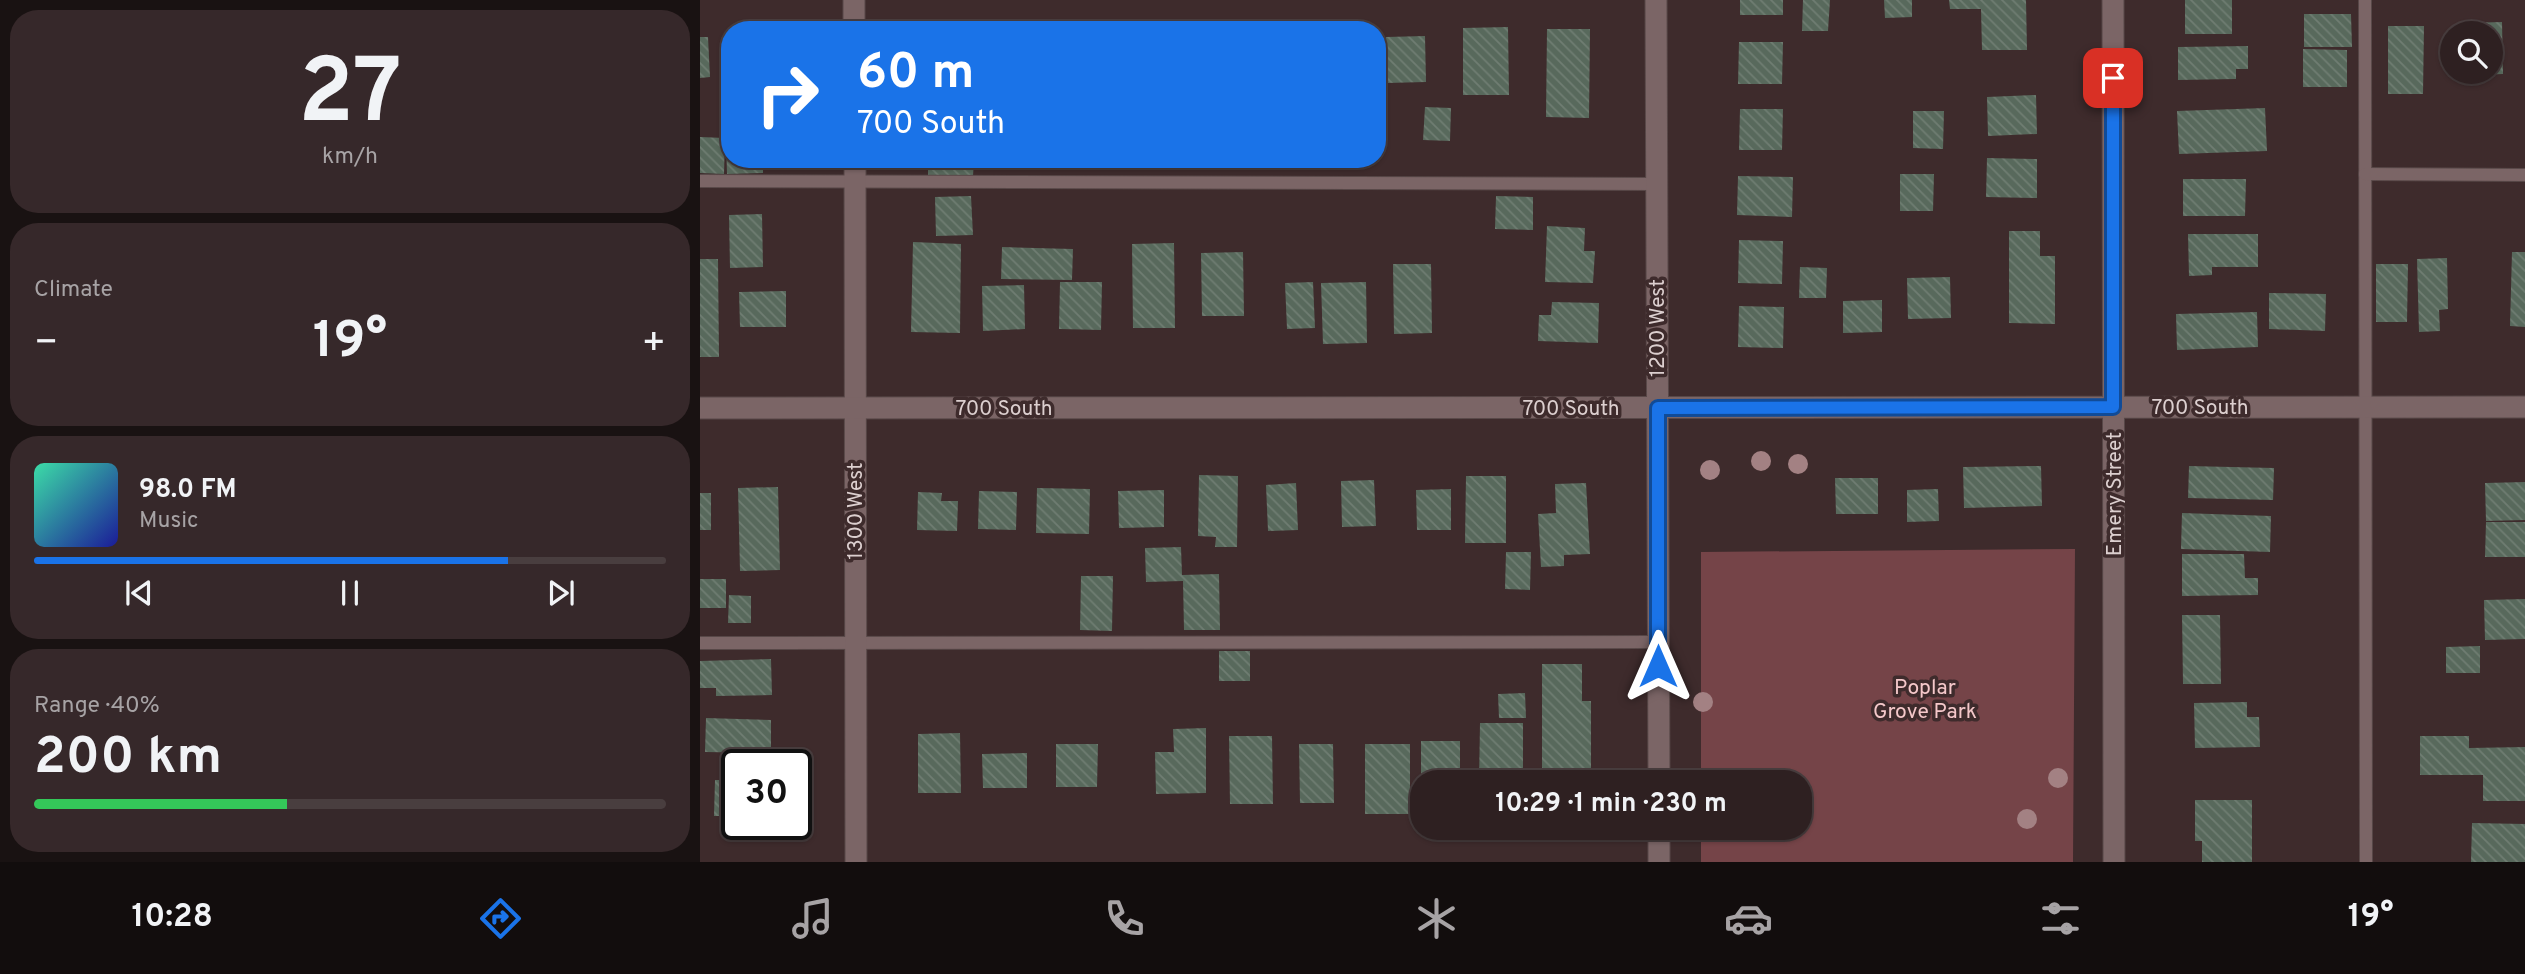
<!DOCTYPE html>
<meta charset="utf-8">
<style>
body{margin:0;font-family:Overpass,sans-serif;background:#36282a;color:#f1f3f6;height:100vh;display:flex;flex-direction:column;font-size:26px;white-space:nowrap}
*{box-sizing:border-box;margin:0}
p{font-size:23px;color:#a7a3a5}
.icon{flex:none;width:38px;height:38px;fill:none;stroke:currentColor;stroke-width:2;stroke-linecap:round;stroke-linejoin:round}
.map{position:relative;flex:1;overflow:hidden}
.sheet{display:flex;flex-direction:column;gap:10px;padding:10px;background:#191212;width:700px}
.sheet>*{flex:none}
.guide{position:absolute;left:21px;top:21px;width:665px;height:147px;border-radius:28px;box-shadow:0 2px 5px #0004,0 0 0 2px #493e3f;background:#1a73e8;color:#fff;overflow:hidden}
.fabs{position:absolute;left:1740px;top:21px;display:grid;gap:14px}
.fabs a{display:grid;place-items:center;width:63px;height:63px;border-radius:50%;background:#2e2021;box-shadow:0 2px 5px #0004,0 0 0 2px #493e3f;font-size:35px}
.speed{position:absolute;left:21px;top:749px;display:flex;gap:14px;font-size:35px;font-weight:700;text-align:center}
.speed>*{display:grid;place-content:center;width:91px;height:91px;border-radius:50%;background:#2e2021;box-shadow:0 2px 5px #0004,0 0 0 2px #493e3f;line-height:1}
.speed .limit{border:4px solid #111;border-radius:10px;background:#fff;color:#111}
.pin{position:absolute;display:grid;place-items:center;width:60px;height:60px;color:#fff;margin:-30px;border-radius:14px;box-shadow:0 4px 10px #0006}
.me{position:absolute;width:77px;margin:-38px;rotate:0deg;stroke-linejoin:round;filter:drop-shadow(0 0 5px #0008)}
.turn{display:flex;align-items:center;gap:24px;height:147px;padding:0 21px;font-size:32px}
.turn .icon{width:91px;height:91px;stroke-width:2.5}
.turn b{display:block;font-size:49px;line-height:60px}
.big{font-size:52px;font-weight:700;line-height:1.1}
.sheet .widget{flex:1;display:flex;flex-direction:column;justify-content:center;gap:10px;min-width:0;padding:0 24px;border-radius:28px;background:#36282a}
.sheet .dial{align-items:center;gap:0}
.dial b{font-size:91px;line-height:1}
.song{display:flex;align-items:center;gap:21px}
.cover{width:84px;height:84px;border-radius:10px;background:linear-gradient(135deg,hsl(160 70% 55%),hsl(240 70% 35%))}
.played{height:7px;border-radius:4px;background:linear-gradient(90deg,#1a73e8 75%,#493e3f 75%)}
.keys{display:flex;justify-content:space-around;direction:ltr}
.heat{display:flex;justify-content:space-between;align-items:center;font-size:38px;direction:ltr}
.charge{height:10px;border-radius:5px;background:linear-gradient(90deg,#34c759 40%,#493e3f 0)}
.trip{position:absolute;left:710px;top:770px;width:402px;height:70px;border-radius:28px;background:#2e2021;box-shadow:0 2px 5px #0004,0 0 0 2px #493e3f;font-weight:700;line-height:70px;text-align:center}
.dock{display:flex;height:112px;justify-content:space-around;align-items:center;background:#120d0d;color:#a7a3a5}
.dock .icon{width:49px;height:49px}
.dock .selected{color:#1a73e8}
.dock b{font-size:32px;color:#f1f3f6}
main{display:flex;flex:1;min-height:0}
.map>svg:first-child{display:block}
.green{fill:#754448}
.building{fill:url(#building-back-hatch)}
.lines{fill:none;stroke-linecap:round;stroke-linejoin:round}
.lane-casing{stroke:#584848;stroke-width:14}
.street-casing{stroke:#584848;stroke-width:23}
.lane{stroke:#7b6566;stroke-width:12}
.street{stroke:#7b6566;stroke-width:21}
.tree{fill:#a38183}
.route-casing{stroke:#114b97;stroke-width:18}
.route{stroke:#1a73e8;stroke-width:12}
.labels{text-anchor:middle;stroke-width:7;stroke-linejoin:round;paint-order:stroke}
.street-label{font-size:21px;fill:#dccfcf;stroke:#3e2b2c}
.park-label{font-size:21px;fill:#f5c8ca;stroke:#3e2b2c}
</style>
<main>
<section class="sheet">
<div class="widget dial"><b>27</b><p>km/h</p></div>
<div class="widget"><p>Climate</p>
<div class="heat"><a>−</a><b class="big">19°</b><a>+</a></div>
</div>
<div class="widget">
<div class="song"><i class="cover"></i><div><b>98.0 FM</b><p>Music</p></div></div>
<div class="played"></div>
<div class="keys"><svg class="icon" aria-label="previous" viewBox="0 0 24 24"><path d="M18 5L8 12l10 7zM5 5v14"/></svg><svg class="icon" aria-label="pause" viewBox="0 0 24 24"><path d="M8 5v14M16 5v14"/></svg><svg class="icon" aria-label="next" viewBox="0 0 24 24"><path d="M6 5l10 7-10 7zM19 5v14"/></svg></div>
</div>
<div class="widget"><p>Range · 40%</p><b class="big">200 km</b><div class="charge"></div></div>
</section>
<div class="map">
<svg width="1825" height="862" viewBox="0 0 1825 862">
<defs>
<pattern id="building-back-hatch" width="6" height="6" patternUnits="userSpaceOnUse" patternTransform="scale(1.75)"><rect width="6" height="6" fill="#58695c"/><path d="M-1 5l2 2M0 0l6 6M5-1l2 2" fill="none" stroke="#6f7d72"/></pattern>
</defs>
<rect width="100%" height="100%" fill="#3e2b2c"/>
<path class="green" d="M 1375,549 L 1373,862 L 1001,862 L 1001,828 L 1101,828 L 1101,782 L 1001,782 L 1001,552 Z"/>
<g class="building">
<rect x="1040" y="0" width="43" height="15"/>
<path d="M 1103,0 L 1130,0 L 1128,31 L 1102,31 Z"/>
<path d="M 1184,0 L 1212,0 L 1212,17 L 1185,18 Z"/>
<path d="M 1249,0 L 1326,0 L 1327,50 L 1282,50 L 1281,9 L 1250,9 Z"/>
<rect x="1485" y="0" width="47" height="34"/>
<path d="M 1604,14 L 1651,14 L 1652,47 L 1604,47 Z"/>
<path d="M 284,19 L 318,20 L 318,30 L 284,30 Z"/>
<path d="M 1802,22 L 1803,74 L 1751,76 L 1751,72 L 1790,72 L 1790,33 L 1766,33 L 1766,23 Z"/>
<path d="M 618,23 L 619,30 L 584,30 L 584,24 Z"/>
<path d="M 535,25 L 577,26 L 577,30 L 534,30 Z"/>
<path d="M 1688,26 L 1724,26 L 1723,94 L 1688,94 Z"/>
<path d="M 808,27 L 809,95 L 763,95 L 763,28 Z"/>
<path d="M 847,29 L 890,29 L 889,118 L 846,117 Z"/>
<path d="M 725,36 L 726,82 L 687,83 L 686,37 Z"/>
<path d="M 0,37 L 8,37 L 10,77 L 0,78 Z"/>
<path d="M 1039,42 L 1083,42 L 1082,84 L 1038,84 Z"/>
<path d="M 1548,46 L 1548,69 L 1536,69 L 1536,79 L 1478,80 L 1478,47 Z"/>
<path d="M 1603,49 L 1647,50 L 1647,87 L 1603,87 Z"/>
<path d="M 1336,95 L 1337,134 L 1288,136 L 1287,97 Z"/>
<path d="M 725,107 L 751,108 L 750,141 L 723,140 Z"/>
<path d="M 1565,108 L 1567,151 L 1479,154 L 1477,111 Z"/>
<path d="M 1040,109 L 1083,109 L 1082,150 L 1039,150 Z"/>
<path d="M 1213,111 L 1244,111 L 1243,149 L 1213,148 Z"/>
<path d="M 0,137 L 25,138 L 24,174 L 0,173 Z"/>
<path d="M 26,140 L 30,140 L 30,159 L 63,159 L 63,173 L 27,174 Z"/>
<path d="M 1287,158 L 1337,159 L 1337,198 L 1286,197 Z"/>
<path d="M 228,159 L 274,159 L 273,176 L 228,176 Z"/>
<path d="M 1200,174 L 1234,174 L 1233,211 L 1200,211 Z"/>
<path d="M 1038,176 L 1093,177 L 1092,217 L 1037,215 Z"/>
<path d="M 1483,179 L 1546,179 L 1545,216 L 1483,216 Z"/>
<path d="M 271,196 L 273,235 L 236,236 L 235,197 Z"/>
<path d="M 796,196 L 833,197 L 833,230 L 795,229 Z"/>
<path d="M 62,214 L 63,267 L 30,268 L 29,215 Z"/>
<path d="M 847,226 L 885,228 L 884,251 L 895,251 L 893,283 L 845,282 Z"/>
<path d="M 1309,231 L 1340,231 L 1340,256 L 1355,256 L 1355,324 L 1309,323 Z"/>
<path d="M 1488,234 L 1558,234 L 1558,267 L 1512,267 L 1512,275 L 1489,276 Z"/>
<path d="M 1039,240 L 1083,241 L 1082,284 L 1038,283 Z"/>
<path d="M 213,242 L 261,244 L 260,333 L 211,332 Z"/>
<path d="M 474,243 L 475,328 L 433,328 L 432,244 Z"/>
<path d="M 302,247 L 373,249 L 372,280 L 301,279 Z"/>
<path d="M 543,252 L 544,316 L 502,316 L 501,253 Z"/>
<path d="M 1812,252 L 1825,252 L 1825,327 L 1810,326 Z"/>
<path d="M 1747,258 L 1748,309 L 1739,310 L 1740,331 L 1719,332 L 1717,259 Z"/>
<path d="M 0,259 L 18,259 L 19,357 L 0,357 Z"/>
<path d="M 693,264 L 731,264 L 732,333 L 694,334 Z"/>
<path d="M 1676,264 L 1708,264 L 1707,322 L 1676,322 Z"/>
<path d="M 1100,267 L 1127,268 L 1126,298 L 1099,298 Z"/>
<path d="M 1250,277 L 1251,318 L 1208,319 L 1207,278 Z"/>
<path d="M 360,282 L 402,282 L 401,330 L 359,329 Z"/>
<path d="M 613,282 L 615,328 L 587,329 L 585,283 Z"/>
<path d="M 666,282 L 667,343 L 623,344 L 621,283 Z"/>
<path d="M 324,285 L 325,329 L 283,331 L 282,286 Z"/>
<path d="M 86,291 L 86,327 L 40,327 L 39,292 Z"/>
<path d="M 1569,293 L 1626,294 L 1625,331 L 1569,329 Z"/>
<path d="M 1182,300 L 1182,332 L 1143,333 L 1143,301 Z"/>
<path d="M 852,302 L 899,303 L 898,343 L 838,341 L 839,315 L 851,315 Z"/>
<path d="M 1039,306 L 1084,307 L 1083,348 L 1038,347 Z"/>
<path d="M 1557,312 L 1558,347 L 1477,350 L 1476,314 Z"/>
<path d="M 1341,466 L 1342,506 L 1264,508 L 1263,467 Z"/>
<path d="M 1489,466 L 1574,468 L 1573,500 L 1488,498 Z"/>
<path d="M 499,475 L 538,476 L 537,547 L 515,547 L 516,537 L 498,536 Z"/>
<path d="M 766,476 L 806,476 L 806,543 L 765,543 Z"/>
<path d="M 1135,478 L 1178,478 L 1178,514 L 1136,514 Z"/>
<path d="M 674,480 L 676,526 L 642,527 L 641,481 Z"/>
<path d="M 1825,482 L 1825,520 L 1786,521 L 1785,483 Z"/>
<path d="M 596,483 L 598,530 L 568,531 L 566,485 Z"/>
<path d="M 886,483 L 890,554 L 864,555 L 864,566 L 841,567 L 838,514 L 856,513 L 855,484 Z"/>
<path d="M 78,487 L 80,570 L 40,571 L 38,488 Z"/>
<path d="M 337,488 L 390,489 L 389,534 L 336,533 Z"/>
<path d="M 751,489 L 751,530 L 717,530 L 716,490 Z"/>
<path d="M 1238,489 L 1239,521 L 1207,522 L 1207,490 Z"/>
<path d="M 464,490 L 464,527 L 419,528 L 418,491 Z"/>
<path d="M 279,491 L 317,492 L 316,530 L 278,529 Z"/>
<path d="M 218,492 L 242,493 L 241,501 L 258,501 L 257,531 L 217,530 Z"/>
<rect x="0" y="493" width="11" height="37"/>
<path d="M 1482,513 L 1571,516 L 1570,552 L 1481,549 Z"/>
<path d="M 1786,522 L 1825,522 L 1825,557 L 1785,557 Z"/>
<path d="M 481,547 L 482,575 L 519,574 L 520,630 L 484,630 L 483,581 L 446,582 L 445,548 Z"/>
<path d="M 806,552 L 831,552 L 830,590 L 805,589 Z"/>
<path d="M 1482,554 L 1544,554 L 1545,578 L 1558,578 L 1558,595 L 1482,596 Z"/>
<path d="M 381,576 L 413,576 L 412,631 L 380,630 Z"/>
<rect x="0" y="579" width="26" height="29"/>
<path d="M 29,595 L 51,596 L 51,623 L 28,623 Z"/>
<path d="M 1825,599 L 1825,639 L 1785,640 L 1784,600 Z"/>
<path d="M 1482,615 L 1520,615 L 1521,684 L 1483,684 Z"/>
<path d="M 1780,646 L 1780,673 L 1746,673 L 1746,647 Z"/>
<rect x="519" y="651" width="31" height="30"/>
<path d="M 71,659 L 72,695 L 16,696 L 16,688 L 0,688 L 0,661 Z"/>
<path d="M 842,664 L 882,664 L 882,701 L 891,701 L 891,782 L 842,782 Z"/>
<path d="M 825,693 L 826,718 L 799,718 L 798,694 Z"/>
<path d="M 1547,702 L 1547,717 L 1559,717 L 1560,747 L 1495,748 L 1494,703 Z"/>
<path d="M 6,718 L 71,720 L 71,753 L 5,752 Z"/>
<path d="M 780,723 L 823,723 L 823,782 L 779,782 Z"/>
<path d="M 506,728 L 506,793 L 456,794 L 455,752 L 474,752 L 473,729 Z"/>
<path d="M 260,733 L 261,793 L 218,793 L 218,734 Z"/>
<path d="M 529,736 L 572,736 L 573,804 L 530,804 Z"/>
<path d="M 1720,736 L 1769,736 L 1769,748 L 1825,747 L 1825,801 L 1783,801 L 1783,775 L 1720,775 Z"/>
<rect x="721" y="741" width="39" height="41"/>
<path d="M 356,744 L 398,744 L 397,787 L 356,787 Z"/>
<path d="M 599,744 L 633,744 L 634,803 L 600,803 Z"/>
<rect x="665" y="744" width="45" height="70"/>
<path d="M 327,753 L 327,788 L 283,788 L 282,754 Z"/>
<path d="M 15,780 L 37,780 L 37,816 L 14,816 Z"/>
<path d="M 1495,800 L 1552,800 L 1552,862 L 1502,862 L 1502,841 L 1495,841 Z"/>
<path d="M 1772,823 L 1825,824 L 1825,862 L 1771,862 Z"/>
</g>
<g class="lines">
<defs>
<g id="lane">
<path d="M 1665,0 L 1666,862"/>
<path d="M 1665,174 L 1825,175"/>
<path d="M 0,181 L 957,184"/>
<path d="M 0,643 L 958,642"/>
</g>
<g id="street">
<path d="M 154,0 L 154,30"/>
<path d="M 956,0 L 959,782"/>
<path d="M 1413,0 L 1414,862"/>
<path d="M 155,159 L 156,862"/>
<path d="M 0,408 L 1825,407"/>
<path d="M 959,828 L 959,862"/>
</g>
</defs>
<use href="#lane" class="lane-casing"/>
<use href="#street" class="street-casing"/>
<use href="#lane" class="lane"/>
<use href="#street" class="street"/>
</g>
<g class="tree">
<circle cx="1061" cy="461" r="10"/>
<circle cx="1098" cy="464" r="10"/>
<circle cx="1010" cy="470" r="10"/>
<circle cx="1003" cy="702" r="10"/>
<circle cx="1358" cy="778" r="10"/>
<circle cx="1327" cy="819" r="10"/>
</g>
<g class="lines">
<defs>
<path id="route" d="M 958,666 L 958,408 L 1413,407 L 1413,78"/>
</defs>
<use href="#route" class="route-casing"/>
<use href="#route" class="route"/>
</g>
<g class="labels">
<g class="street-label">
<text transform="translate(957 328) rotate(-90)" y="7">1200 West</text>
<text x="1500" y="414">700 South</text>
<text x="304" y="415">700 South</text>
<text x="871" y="415">700 South</text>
<text transform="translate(1414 494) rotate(-90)" y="7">Emery Street</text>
<text transform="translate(155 511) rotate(-90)" y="7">1300 West</text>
</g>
<g class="park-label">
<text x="1225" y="694">Poplar<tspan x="1225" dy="24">Grove Park</tspan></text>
</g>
</g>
</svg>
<div class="fabs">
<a><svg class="icon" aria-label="search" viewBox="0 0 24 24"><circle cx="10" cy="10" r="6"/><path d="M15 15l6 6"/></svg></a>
</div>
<div class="speed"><div class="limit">30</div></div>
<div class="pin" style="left:1413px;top:78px;background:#d93025"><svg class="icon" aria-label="arrive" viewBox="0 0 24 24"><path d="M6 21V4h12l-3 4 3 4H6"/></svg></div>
<svg class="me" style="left:958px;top:666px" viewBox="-20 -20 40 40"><path d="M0-17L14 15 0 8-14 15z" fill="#1a73e8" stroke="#fff" stroke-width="4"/></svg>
<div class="trip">10:29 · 1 min · 230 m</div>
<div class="guide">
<div class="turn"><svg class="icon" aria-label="right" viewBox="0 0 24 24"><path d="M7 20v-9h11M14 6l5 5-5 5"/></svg><div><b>60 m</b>700 South</div></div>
</div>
</div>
</main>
<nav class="dock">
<b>10:28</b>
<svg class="icon selected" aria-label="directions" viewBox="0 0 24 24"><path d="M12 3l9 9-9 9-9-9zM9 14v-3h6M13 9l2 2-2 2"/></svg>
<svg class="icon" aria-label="music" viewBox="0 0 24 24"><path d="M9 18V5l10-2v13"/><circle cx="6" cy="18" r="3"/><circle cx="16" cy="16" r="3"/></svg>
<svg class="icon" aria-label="phone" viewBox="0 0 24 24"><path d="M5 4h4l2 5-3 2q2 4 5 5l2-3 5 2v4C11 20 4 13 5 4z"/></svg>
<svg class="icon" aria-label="climate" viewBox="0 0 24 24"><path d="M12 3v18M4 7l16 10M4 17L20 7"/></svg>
<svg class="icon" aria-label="car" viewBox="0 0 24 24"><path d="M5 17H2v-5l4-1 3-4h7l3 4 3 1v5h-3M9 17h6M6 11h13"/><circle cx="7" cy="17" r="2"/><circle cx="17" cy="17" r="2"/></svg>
<svg class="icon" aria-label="filters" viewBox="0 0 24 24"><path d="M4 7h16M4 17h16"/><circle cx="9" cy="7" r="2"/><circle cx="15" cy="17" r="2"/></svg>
<b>19°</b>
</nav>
